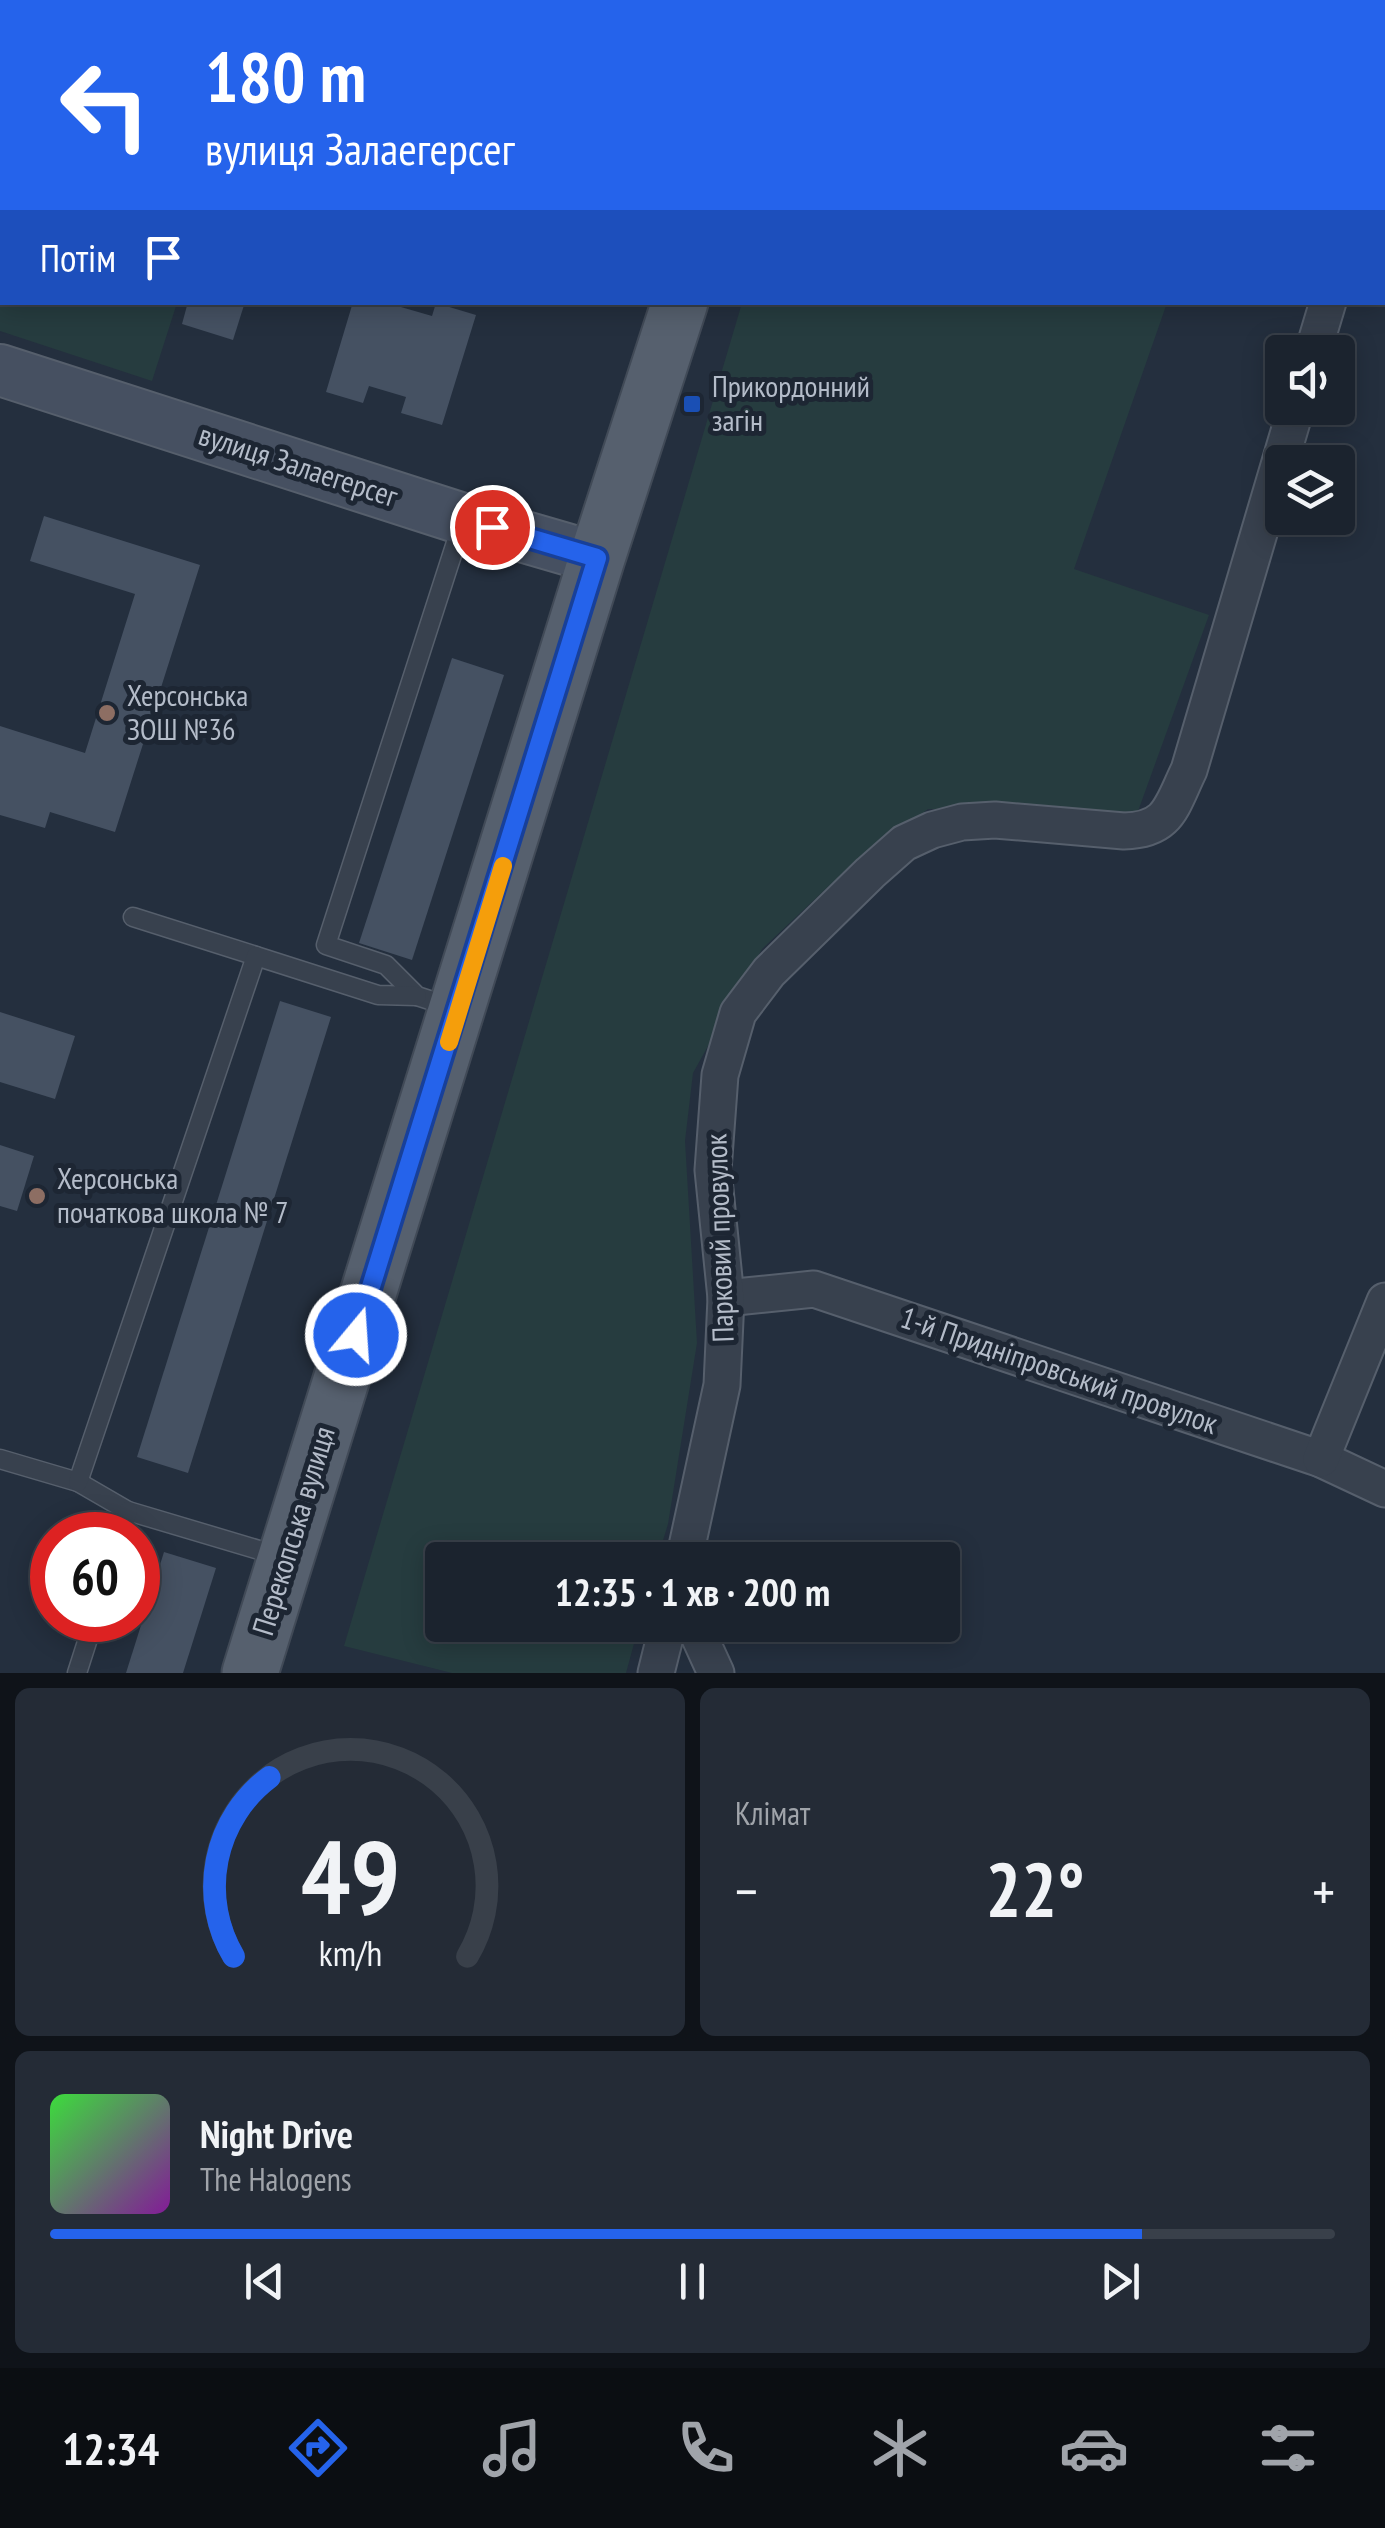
<!DOCTYPE html>
<html lang="uk">
<meta charset="utf-8">
<style>
body{margin:0;font-family:"PT Sans Narrow",sans-serif;background:#242b36;color:#f1f3f6;height:100vh;display:flex;flex-direction:column;font-size:38px;white-space:nowrap}
*{box-sizing:border-box;margin:0}
p{font-size:32px;color:#a0a4aa}
.icon{flex:none;width:55px;height:55px;fill:none;stroke:currentColor;stroke-width:2;stroke-linecap:round;stroke-linejoin:round}
.map{position:relative;height:1673px;overflow:hidden}
.sheet{display:flex;flex-direction:column;gap:15px;padding:15px;background:#0f1319;flex:1}
.sheet>*{flex:none}
.top-card{position:absolute;left:0px;top:0px;width:1385px;height:305px;box-shadow:0 5px 25px #0003,0 0 0 2px #39404a;background:#2563eb;color:#fff;overflow:hidden}
.tools{position:absolute;left:1265px;top:335px;display:grid;gap:20px}
.tools a{display:grid;place-items:center;width:90px;height:90px;border-radius:10px;background:#1b232e;box-shadow:0 5px 25px #0003,0 0 0 2px #39404a;font-size:50px}
.speed{position:absolute;left:30px;top:1512px;display:flex;gap:20px;font-size:50px;font-weight:700;text-align:center}
.speed>*{display:grid;place-content:center;width:130px;height:130px;border-radius:50%;background:#1b232e;box-shadow:0 5px 25px #0003,0 0 0 2px #39404a;line-height:1}
.speed .limit{border:15px solid #d22;background:#fff;color:#111}
.pin{position:absolute;display:grid;place-items:center;width:85px;height:85px;color:#fff;margin:-42px;border:5px solid #fff;border-radius:50%;box-shadow:0 2px 10px #0007}
.me{position:absolute;width:110px;margin:-55px;rotate:18deg;stroke-linejoin:round;filter:drop-shadow(0 0 8px #0008)}
.turn{display:flex;align-items:center;gap:35px;height:210px;padding:0 40px;font-size:45px}
.turn .icon{width:130px;height:130px;stroke-width:2.5}
.turn b{display:block;font-size:70px;line-height:85px}
.then{display:flex;align-items:center;height:95px;padding:0 40px;background:#0003;gap:20px;font-size:38px}
.big{font-size:75px;font-weight:600;line-height:1.1}
.sheet .card{flex:1;display:flex;flex-direction:column;justify-content:center;gap:15px;min-width:0;padding:0 35px;border-radius:15px;background:#242b36}
.sheet .dial{align-items:center;gap:0}
.dial svg{height:260px;overflow:visible;fill:none;stroke:#39404a;stroke-width:7;stroke-linecap:round;text-anchor:middle}
.dial text{fill:#f1f3f6;stroke:none}
.song{display:flex;align-items:center;gap:30px}
.cover{width:120px;height:120px;border-radius:15px;background:linear-gradient(135deg,hsl(120 70% 55%),hsl(290 70% 35%))}
.played{height:10px;border-radius:5px;background:linear-gradient(90deg,#2563eb 85%,#39404a 85%)}
.keys{display:flex;justify-content:space-around;direction:ltr}
.heat{display:flex;justify-content:space-between;align-items:center;font-size:55px;direction:ltr}
.sheet .tiles{flex:1;display:grid;gap:15px;grid-template-columns:1fr 1fr}
.card:last-child{grid-column:span 2}
.trip{position:absolute;left:425px;top:1542px;width:535px;height:100px;border-radius:10px;background:#1b232e;box-shadow:0 5px 25px #0003,0 0 0 2px #39404a;font-weight:600;line-height:100px;text-align:center}
.dock{display:flex;height:160px;justify-content:space-around;align-items:center;background:#0b0e12;color:#a0a4aa}
.dock .icon{width:70px;height:70px}
.dock .current{color:#2563eb}
.dock b{font-size:45px;color:#f1f3f6}
.map>svg:first-child{display:block}
.green{fill:#263c3f}
.building{fill:#455162}
.lines{fill:none;stroke-linecap:round;stroke-linejoin:round}
.lane-casing{stroke:#565f6c;stroke-width:21}
.street-casing{stroke:#565f6c;stroke-width:39}
.secondary-casing{stroke:#565f6c;stroke-width:54}
.primary-casing{stroke:#414a57;stroke-width:59}
.lane{stroke:#38414e;stroke-width:18}
.street{stroke:#38414e;stroke-width:35}
.secondary{stroke:#465061;stroke-width:50}
.primary{stroke:#56606e;stroke-width:55}
.route-casing{stroke:#184099;stroke-width:25}
.route{stroke:#2563eb;stroke-width:18}
.slow{stroke:#f59e0b;stroke-width:18}
.transit-dot{fill:#1a4fb4;stroke:#1d2633;stroke-width:4}
.education-dot{fill:#8d6e63;stroke:#1d2633;stroke-width:4}
.labels{text-anchor:middle;stroke-width:10;stroke-linejoin:round;paint-order:stroke}
.poi-label{font-size:30px;fill:#b4bcc9;stroke:#1d2633;text-anchor:start}
.street-label{font-size:30px;fill:#b4bcc9;stroke:#1d2633}
</style>
<div class="map">
<svg width="1385" height="1673" viewBox="0 0 1385 1673">
<rect width="100%" height="100%" fill="#242f3e"/>
<g class="green">
<path d="M 0,0 L 503,0 L 511,2 L 2,2 L 2,302 L 177,303 L 152,381 L 0,331 Z"/>
<path d="M 742,303 L 1167,303 L 1074,569 L 1209,615 L 1137,814 L 928,809 L 831,884 L 762,949 L 693,1073 L 685,1141 L 697,1343 L 668,1524 L 657,1560 L 442,1560 L 442,1625 L 639,1625 L 626,1673 L 452,1673 L 344,1646 Z"/>
</g>
<g class="building">
<path d="M 188,302 L 245,302 L 233,340 L 182,324 Z"/>
<path d="M 353,302 L 395,302 L 394,305 L 432,316 L 436,303 L 476,315 L 442,425 L 401,413 L 406,397 L 369,386 L 363,403 L 326,392 Z"/>
<path d="M 44,516 L 200,565 L 115,832 L 50,812 L 45,828 L 0,815 L 0,726 L 85,753 L 135,594 L 30,561 Z"/>
<path d="M 452,658 L 504,675 L 412,960 L 359,943 Z"/>
<path d="M 280,1001 L 331,1017 L 188,1473 L 137,1457 Z"/>
<path d="M 0,1012 L 75,1036 L 55,1099 L 0,1082 Z"/>
<path d="M 0,1145 L 34,1156 L 17,1211 L 0,1206 Z"/>
<path d="M 164,1552 L 216,1568 L 183,1673 L 126,1673 Z"/>
</g>
<g class="lines">
<defs>
<g id="lane">
<path d="M 133,917 L 256,956"/>
<path d="M 454,1008 L 417,996 L 386,965 L 326,945 L 462,524"/>
<path d="M 0,1459 L 78,1482 L 128,1511 L 279,1556"/>
<path d="M 78,1482 L 256,956 L 378,995 L 417,996"/>
<path d="M 120,1535 L 128,1511"/>
<path d="M 77,1673 L 94,1620"/>
</g>
<g id="street">
<path d="M 1382,132 L 1385,132"/>
<path d="M 1313,352 L 1328,302"/>
<path d="M 726,1298 L 814,1289 L 1321,1459 L 1385,1489"/>
<path d="M 1321,1459 L 1385,1301"/>
<path d="M 684,1560 L 722,1385 L 726,1298 L 713,1170 L 720,1075 L 738,1013 L 769,972 L 870,873 L 904,843 L 932,830 L 962,822 L 995,820 L 1124,831 C 1169,830 1171,807 1189,770 L 1296,408"/>
<path d="M 694,1625 L 716,1673"/>
<path d="M 656,1673 L 668,1625"/>
</g>
<g id="secondary">
<path d="M 613,0 L 621,2"/>
<path d="M 0,370 L 463,519 L 597,558"/>
</g>
<g id="primary">
<path d="M 779,2 L 780,0"/>
<path d="M 250,1673 L 597,558 L 680,302"/>
</g>
</defs>
<use href="#lane" class="lane-casing"/>
<use href="#street" class="street-casing"/>
<use href="#secondary" class="secondary-casing"/>
<use href="#primary" class="primary-casing"/>
<use href="#lane" class="lane"/>
<use href="#street" class="street"/>
<use href="#secondary" class="secondary"/>
<use href="#primary" class="primary"/>
</g>
<g class="lines">
<defs>
<path id="route" d="M 356,1335 L 597,558 L 492,527"/>
</defs>
<use href="#route" class="route-casing"/>
<use href="#route" class="route"/>
<path class="slow" d="M 449,1042 L 503,866"/>
</g>
<rect class="transit-dot" x="682" y="394" width="20" height="20" rx="5"/>
<g class="education-dot">
<circle cx="107" cy="713" r="10"/>
<circle cx="37" cy="1196" r="10"/>
</g>
<g class="labels">
<g class="poi-label">
<text x="712" y="397">Прикордонний<tspan x="712" dy="34">загін</tspan></text>
<text x="127" y="706">Херсонська<tspan x="127" dy="34">ЗОШ №36</tspan></text>
<text x="57" y="1189">Херсонська<tspan x="57" dy="34">початкова школа № 7</tspan></text>
</g>
<g class="street-label">
<text transform="translate(298 466) rotate(18)" y="10">вулиця Залаегерсег</text>
<text transform="translate(720 1238) rotate(-92)" y="10">Парковий провулок</text>
<text transform="translate(1059 1371) rotate(19)" y="10">1-й Придніпровський провулок</text>
<text transform="translate(294 1531) rotate(-73)" y="10">Перекопська вулиця</text>
</g>
</g>
</svg>
<div class="tools">
<a><svg class="icon" aria-label="sound" viewBox="0 0 24 24"><path d="M4 9h4l5-4v14l-5-4H4zM17 9q2 3 0 6"/></svg></a>
<a><svg class="icon" aria-label="layers" viewBox="0 0 24 24"><path d="M12 4l9 5-9 5-9-5zM3 14l9 5 9-5"/></svg></a>
</div>
<div class="speed"><div class="limit">60</div></div>
<div class="pin" style="left:492px;top:527px;background:#d93025"><svg class="icon" aria-label="arrive" viewBox="0 0 24 24"><path d="M6 21V4h12l-3 4 3 4H6"/></svg></div>
<svg class="me" style="left:356px;top:1335px" viewBox="-20 -20 40 40"><circle r="17" fill="#2563eb" stroke="#fff" stroke-width="3"/><path d="M0-11L8 9 0 5-8 9z" fill="#fff"/></svg>
<div class="trip">12:35 · 1 хв · 200 m</div>
<div class="top-card">
<div class="turn"><svg class="icon" aria-label="left" viewBox="0 0 24 24"><path d="M17 20v-9H6M10 6l-5 5 5 5"/></svg><div><b>180 m</b>вулиця Залаегерсег</div></div>
<div class="then">Потім<svg class="icon" aria-label="arrive" viewBox="0 0 24 24"><path d="M6 21V4h12l-3 4 3 4H6"/></svg></div>
</div>
</div>
<section class="sheet">
<div class="tiles">
<div class="card dial"><svg viewBox="0 0 100 80">
<path d="M14 69A42 42 0 1 1 86 69"/>
<path d="M14 69A42 42 0 0 1 25 14" stroke="#2563eb"/>
<text x="50" y="56" font-size="32" font-weight="700">49</text>
<text x="50" y="72" font-size="11">km/h</text>
</svg></div>
<div class="card"><p>Клімат</p>
<div class="heat"><a>−</a><b class="big">22°</b><a>+</a></div>
</div>
<div class="card">
<div class="song"><i class="cover"></i><div><b>Night Drive</b><p>The Halogens</p></div></div>
<div class="played"></div>
<div class="keys"><svg class="icon" aria-label="previous" viewBox="0 0 24 24"><path d="M18 5L8 12l10 7zM5 5v14"/></svg><svg class="icon" aria-label="pause" viewBox="0 0 24 24"><path d="M8 5v14M16 5v14"/></svg><svg class="icon" aria-label="next" viewBox="0 0 24 24"><path d="M6 5l10 7-10 7zM19 5v14"/></svg></div>
</div>
</div>
</section>
<nav class="dock">
<b>12:34</b>
<svg class="icon current" aria-label="directions" viewBox="0 0 24 24"><path d="M12 3l9 9-9 9-9-9zM9 14v-3h6M13 9l2 2-2 2"/></svg>
<svg class="icon" aria-label="music" viewBox="0 0 24 24"><path d="M9 18V5l10-2v13"/><circle cx="6" cy="18" r="3"/><circle cx="16" cy="16" r="3"/></svg>
<svg class="icon" aria-label="phone" viewBox="0 0 24 24"><path d="M5 4h4l2 5-3 2q2 4 5 5l2-3 5 2v4C11 20 4 13 5 4z"/></svg>
<svg class="icon" aria-label="climate" viewBox="0 0 24 24"><path d="M12 3v18M4 7l16 10M4 17L20 7"/></svg>
<svg class="icon" aria-label="car" viewBox="0 0 24 24"><path d="M5 17H2v-5l4-1 3-4h7l3 4 3 1v5h-3M9 17h6M6 11h13"/><circle cx="7" cy="17" r="2"/><circle cx="17" cy="17" r="2"/></svg>
<svg class="icon" aria-label="filters" viewBox="0 0 24 24"><path d="M4 7h16M4 17h16"/><circle cx="9" cy="7" r="2"/><circle cx="15" cy="17" r="2"/></svg>
</nav>
